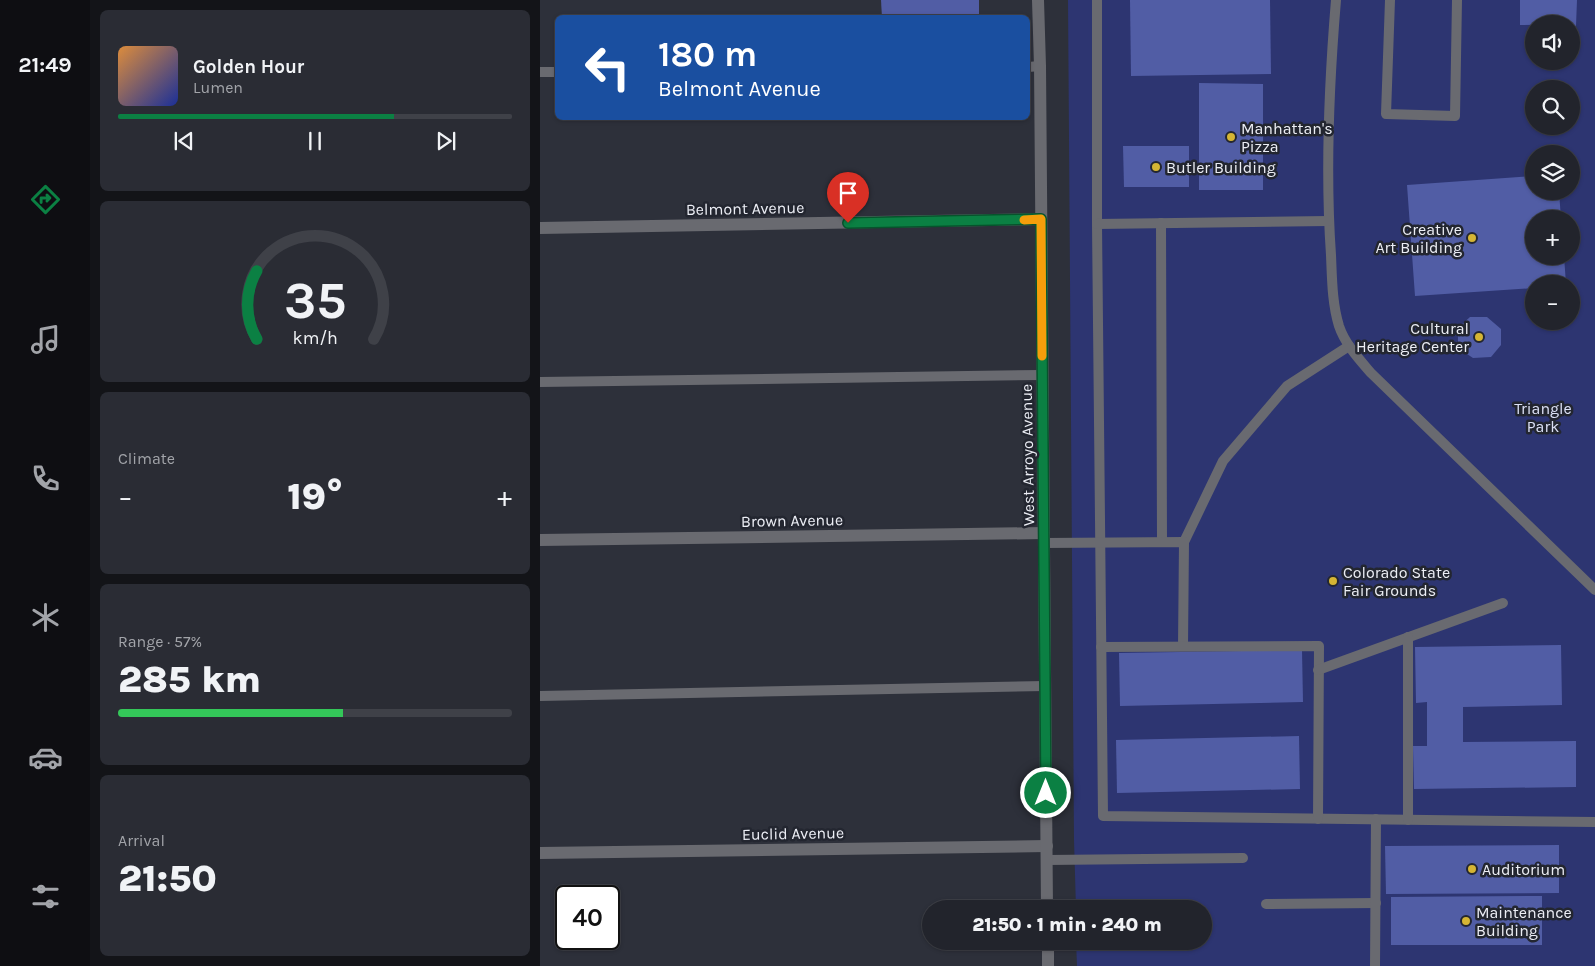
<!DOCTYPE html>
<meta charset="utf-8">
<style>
body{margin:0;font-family:Karla,sans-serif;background:#2a2c34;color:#f1f3f6;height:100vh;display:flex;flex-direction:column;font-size:19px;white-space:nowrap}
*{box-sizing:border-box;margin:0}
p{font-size:16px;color:#a2a4a9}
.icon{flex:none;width:28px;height:28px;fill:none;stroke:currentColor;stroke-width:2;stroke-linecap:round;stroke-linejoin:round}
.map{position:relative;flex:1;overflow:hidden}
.details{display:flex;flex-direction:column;gap:10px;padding:10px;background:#131418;width:450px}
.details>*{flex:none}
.top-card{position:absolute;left:15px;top:15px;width:475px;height:105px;border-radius:8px;box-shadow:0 1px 4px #0004,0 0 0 1px #3f4148;background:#1a4fa0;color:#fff;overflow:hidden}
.controls{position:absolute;left:985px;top:15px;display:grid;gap:10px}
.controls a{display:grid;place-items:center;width:55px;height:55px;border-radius:50%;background:#22242c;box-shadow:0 1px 4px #0004,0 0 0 1px #3f4148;font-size:25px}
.speed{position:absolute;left:15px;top:885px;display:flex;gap:10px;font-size:25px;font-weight:700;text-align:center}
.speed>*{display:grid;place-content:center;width:65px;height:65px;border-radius:50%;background:#22242c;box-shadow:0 1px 4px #0004,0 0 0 1px #3f4148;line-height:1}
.speed .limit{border:2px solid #111;border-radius:8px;background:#fff;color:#111}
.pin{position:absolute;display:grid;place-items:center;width:42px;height:42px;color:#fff;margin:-51px -21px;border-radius:50% 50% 50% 0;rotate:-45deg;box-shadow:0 0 5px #0007}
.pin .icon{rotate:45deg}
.me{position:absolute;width:55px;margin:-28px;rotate:0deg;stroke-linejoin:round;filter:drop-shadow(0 0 4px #0008)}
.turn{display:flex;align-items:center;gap:18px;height:105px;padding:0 20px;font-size:22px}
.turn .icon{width:65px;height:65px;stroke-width:2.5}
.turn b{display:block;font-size:35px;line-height:42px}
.big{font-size:38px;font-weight:800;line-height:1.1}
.details .card{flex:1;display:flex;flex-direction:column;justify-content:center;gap:8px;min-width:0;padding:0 18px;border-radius:8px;background:#2a2c34}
.details .dial{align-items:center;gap:0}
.dial svg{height:130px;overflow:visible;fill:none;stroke:#3f4148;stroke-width:7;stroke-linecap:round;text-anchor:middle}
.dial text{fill:#f1f3f6;stroke:none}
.song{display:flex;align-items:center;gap:15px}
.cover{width:60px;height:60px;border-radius:8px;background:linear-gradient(135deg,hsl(30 70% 55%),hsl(230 70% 35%))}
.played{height:5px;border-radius:2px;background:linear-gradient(90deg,#0b8043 70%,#3f4148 70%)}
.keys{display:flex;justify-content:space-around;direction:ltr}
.heat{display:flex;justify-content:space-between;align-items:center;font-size:28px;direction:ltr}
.charge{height:8px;border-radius:4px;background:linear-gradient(90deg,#34c759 57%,#3f4148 0)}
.trip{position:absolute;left:382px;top:900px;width:290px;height:50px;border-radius:25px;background:#22242c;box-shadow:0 1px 4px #0004,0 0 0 1px #3f4148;font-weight:800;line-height:50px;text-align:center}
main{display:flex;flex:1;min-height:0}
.menu{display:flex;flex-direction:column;width:90px;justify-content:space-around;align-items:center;background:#0e0e12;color:#a2a4a9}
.menu .icon{width:35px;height:35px}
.menu .active{color:#0b8043}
.menu b{font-size:22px;color:#f1f3f6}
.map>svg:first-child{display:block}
.green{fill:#2d3571;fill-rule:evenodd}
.building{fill:#515da5}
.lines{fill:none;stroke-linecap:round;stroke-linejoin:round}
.service{stroke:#696a70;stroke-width:10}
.minor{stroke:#696a70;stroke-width:12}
.tertiary{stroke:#696a70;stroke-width:12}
.route-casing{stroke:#07532c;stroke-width:12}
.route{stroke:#0b8043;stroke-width:9}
.slow{stroke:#f59e0b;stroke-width:9}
.poi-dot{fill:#d5b534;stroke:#232630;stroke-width:2}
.labels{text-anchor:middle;stroke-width:5;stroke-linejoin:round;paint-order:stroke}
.poi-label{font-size:16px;fill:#eceef5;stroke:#232630;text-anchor:start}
.street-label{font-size:16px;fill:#eceef5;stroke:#232630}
.park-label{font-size:16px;fill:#dce1f6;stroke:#232630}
</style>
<main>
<nav class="menu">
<b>21:49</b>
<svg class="icon active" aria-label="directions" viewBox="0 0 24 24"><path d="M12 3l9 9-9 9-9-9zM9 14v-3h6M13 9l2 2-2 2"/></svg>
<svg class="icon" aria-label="music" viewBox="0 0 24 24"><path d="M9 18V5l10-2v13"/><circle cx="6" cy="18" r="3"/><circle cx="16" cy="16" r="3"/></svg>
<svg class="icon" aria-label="phone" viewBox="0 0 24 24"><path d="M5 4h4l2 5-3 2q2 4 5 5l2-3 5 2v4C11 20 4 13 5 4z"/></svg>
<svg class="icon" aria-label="climate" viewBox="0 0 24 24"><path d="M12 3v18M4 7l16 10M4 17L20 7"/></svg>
<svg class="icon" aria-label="car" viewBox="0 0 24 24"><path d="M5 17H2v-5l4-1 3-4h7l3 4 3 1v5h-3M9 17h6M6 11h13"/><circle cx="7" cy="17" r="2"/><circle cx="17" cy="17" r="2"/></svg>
<svg class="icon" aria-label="filters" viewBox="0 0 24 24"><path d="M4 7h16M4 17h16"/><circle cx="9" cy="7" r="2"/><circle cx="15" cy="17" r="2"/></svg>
</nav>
<section class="details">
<div class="card">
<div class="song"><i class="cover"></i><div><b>Golden Hour</b><p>Lumen</p></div></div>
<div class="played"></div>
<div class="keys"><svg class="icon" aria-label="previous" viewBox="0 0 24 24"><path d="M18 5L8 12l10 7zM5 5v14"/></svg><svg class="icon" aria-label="pause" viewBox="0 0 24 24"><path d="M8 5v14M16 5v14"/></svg><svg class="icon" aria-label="next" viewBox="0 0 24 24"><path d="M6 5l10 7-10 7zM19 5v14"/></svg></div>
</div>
<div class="card dial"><svg viewBox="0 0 100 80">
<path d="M14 69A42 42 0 1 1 86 69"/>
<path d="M14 69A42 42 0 0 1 14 27" stroke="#0b8043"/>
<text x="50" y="56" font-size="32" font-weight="700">35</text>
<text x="50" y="72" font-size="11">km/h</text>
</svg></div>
<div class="card"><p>Climate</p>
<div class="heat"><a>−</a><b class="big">19°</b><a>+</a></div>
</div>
<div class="card"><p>Range · 57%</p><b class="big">285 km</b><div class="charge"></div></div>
<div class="card"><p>Arrival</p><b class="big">21:50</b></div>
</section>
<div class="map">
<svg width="1055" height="966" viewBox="0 0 1055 966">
<rect width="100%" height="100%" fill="#2d303a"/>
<path class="green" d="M 528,0 L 1055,0 L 1055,966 L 537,966 L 536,941 L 664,941 L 664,909 L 536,909 L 534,840 ZM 994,24 L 1031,24 L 1031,61 L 994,61 ZM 994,89 L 1031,89 L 1031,126 L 994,126 ZM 994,154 L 1031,154 L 1031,191 L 994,191 ZM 994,219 L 1031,219 L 1031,256 L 994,256 ZM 994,284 L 1031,284 L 1031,321 L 994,321 Z"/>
<g class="building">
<path d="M 341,0 L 439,0 L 439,18 L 342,18 Z"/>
<path d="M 590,0 L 730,0 L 731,74 L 591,76 Z"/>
<path d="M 980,0 L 1037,0 L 1036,26 L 1031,26 L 1031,24 L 980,25 Z"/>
<path d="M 659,83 L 723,84 L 723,190 L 659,190 Z"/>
<path d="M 583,146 L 649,146 L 649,187 L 584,187 Z"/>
<path d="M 994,176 L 994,191 L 1019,191 L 1021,219 L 994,219 L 994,256 L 1024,256 L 1026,284 L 994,284 L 994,288 L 875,296 L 867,185 Z"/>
<path d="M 930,317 L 947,317 L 961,329 L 961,345 L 951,357 L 933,358 L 918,348 L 918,328 Z"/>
<path d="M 1021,645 L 1022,705 L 923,707 L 923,742 L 1036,741 L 1036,787 L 874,789 L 873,746 L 887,746 L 887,702 L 876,703 L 875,647 Z"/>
<path d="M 762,650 L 763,702 L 580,706 L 579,653 Z"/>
<path d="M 759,736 L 760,789 L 577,793 L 576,740 Z"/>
<path d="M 1019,845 L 1019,893 L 846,894 L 845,846 Z"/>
<path d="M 1002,896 L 1002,945 L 851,945 L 851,897 Z"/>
</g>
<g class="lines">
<g class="service">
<path d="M 557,0 L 557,224 L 563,816 L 1055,822"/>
<path d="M 796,0 C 789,84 785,170 791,255 C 792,278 792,303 799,326 C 805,344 819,359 831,373 L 1055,590"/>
<path d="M 850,0 L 846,114 L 915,116 L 917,0"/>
<path d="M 488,67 L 500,66"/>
<path d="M 0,72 L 18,72"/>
<path d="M 621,223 L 622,542"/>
<path d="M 557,224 L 788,221"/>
<path d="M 0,382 L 502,375"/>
<path d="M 644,542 L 683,461 L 747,386 L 809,346"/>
<path d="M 504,543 L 644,542 L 643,646"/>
<path d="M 561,647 L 779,646 L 778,819"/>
<path d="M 778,670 L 963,603"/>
<path d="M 0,696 L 505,686"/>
<path d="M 868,820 L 868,637"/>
<path d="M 507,860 L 703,858"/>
<path d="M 726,904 L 836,903"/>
<path d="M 835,966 L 836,819"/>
</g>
<g class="minor">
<path d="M 0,228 L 501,219"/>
<path d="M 0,540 L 504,533"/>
<path d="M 0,853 L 507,846"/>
</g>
<g class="tertiary">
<path d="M 498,0 L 500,66 L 507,909"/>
<path d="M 508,941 L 508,966"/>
</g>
</g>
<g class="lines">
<defs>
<path id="route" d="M 308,223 L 501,219 L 506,793"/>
</defs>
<use href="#route" class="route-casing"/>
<use href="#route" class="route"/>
<path class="slow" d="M 484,220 L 501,219 L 502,356"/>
</g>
<g class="poi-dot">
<circle cx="691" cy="137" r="5"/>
<circle cx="616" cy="167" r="5"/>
<circle cx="932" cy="238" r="5"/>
<circle cx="939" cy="337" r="5"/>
<circle cx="793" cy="581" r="5"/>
<circle cx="932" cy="869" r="5"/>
<circle cx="926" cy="921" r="5"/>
</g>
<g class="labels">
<g class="poi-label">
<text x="701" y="134">Manhattan's<tspan x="701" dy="18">Pizza</tspan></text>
<text x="626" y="173">Butler Building</text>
<text x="922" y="235" text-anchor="end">Creative<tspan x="922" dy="18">Art Building</tspan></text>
<text x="929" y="334" text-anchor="end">Cultural<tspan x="929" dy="18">Heritage Center</tspan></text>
<text x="803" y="578">Colorado State<tspan x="803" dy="18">Fair Grounds</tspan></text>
<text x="942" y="875">Auditorium</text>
<text x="936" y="918">Maintenance<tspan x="936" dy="18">Building</tspan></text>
</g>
<g class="street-label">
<text transform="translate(205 208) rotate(-1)" y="6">Belmont Avenue</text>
<text transform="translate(487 455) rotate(-91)" y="6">West Arroyo Avenue</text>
<text transform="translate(252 520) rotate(-1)" y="6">Brown Avenue</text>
<text transform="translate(253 833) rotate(-1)" y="6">Euclid Avenue</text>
</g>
<g class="park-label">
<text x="1003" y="414">Triangle<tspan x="1003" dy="18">Park</tspan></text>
</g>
</g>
</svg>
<div class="controls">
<a><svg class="icon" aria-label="sound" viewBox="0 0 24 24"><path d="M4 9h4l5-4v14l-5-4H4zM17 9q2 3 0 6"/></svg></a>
<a><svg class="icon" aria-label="search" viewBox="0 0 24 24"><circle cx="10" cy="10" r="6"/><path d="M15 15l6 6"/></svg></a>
<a><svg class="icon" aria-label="layers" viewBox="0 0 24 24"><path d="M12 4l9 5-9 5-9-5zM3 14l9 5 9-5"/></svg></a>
<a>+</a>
<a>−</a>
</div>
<div class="speed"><div class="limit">40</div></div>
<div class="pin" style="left:308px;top:223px;background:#d93025"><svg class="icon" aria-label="arrive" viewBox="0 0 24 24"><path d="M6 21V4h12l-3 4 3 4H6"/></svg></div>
<svg class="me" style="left:506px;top:793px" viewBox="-20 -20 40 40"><circle r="17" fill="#0b8043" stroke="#fff" stroke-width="3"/><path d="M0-11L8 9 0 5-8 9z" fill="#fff"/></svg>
<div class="trip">21:50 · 1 min · 240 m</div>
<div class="top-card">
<div class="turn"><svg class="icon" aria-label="left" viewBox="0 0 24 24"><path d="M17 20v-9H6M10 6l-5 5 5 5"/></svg><div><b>180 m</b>Belmont Avenue</div></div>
</div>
</div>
</main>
